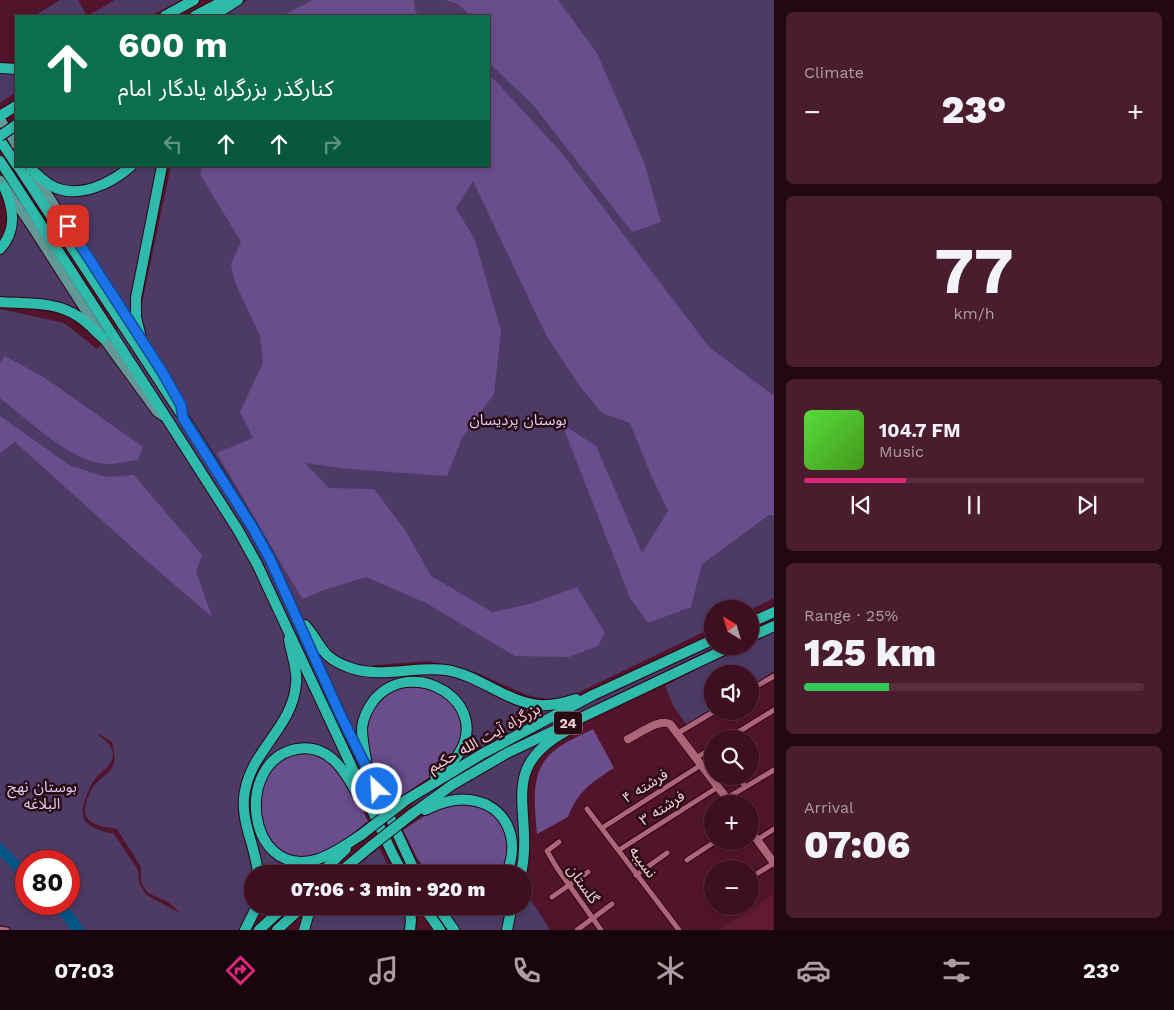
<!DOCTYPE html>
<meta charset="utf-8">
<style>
body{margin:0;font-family:"Work Sans","Noto Sans Arabic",sans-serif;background:#491d2d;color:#f1f3f6;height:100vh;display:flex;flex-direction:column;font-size:19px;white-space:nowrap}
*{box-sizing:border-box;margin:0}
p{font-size:16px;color:#ad9ca5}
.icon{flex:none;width:28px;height:28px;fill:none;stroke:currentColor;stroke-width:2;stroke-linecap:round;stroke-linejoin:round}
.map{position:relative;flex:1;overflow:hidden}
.details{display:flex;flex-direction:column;gap:12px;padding:12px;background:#220812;width:400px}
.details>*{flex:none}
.top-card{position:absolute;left:15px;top:15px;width:475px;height:152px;border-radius:0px;box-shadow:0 2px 8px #0003,0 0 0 1px #572f3e;background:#0b6e4f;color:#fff;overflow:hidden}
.needle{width:32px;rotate:323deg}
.buttons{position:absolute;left:704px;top:600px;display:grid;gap:10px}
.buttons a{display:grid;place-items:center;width:55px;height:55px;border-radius:50%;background:#3e0f20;box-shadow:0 2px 8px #0003,0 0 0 1px #572f3e;font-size:25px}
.speed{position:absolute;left:15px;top:850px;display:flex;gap:10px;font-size:25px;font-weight:700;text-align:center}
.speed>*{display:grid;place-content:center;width:65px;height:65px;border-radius:50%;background:#3e0f20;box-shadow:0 2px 8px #0003,0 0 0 1px #572f3e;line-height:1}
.speed .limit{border:8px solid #d22;background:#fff;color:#111}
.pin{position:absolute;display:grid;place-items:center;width:42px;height:42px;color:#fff;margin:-21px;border-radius:10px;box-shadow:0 2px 8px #0006}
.me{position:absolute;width:55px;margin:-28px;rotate:335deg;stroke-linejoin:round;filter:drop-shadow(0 0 4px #0008)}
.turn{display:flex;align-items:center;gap:18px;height:105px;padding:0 20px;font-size:22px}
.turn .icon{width:65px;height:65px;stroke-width:2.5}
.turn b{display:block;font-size:35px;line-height:42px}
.lanes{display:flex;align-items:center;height:48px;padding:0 20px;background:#0003;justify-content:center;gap:25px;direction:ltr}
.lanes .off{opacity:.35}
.big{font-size:38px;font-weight:800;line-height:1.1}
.details .widget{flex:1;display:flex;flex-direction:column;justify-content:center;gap:8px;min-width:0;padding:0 18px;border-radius:8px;background:#491d2d}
.details .dial{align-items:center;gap:0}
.dial b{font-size:65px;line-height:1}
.song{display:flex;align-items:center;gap:15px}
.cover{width:60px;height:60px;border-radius:8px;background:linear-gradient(135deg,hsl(110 70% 55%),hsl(100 70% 35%))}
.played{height:5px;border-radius:2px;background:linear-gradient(90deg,#db2777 30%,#572f3e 30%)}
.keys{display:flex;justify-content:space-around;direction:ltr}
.heat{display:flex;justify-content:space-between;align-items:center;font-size:28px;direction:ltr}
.charge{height:8px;border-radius:4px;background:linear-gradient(90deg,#34c759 25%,#572f3e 0)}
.trip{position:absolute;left:244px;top:865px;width:288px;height:50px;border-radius:25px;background:#3e0f20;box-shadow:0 2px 8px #0003,0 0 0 1px #572f3e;font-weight:800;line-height:50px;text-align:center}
.tabs{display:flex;height:80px;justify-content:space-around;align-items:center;background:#19060d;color:#ad9ca5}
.tabs .icon{width:35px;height:35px}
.tabs .on{color:#db2777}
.tabs b{font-size:22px;color:#f1f3f6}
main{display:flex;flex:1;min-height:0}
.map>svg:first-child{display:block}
.built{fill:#601b33}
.green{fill:#4d3b66;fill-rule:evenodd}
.forest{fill:#694d8c}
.water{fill:#035584}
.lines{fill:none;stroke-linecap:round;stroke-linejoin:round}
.street-casing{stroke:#2f0213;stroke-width:7}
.secondary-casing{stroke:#2f0213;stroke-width:9}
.primary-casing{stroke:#2f0213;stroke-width:11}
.highway-casing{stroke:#2f0213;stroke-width:12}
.street{stroke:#ad6679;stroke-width:5}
.secondary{stroke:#ad6679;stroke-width:8}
.primary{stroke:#619997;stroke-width:9}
.highway{stroke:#2fbbab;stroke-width:10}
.highway-bridge-casing{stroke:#2f0213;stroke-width:12;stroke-linecap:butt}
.highway-bridge{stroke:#2fbbab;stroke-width:10}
.route-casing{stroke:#114b97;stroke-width:12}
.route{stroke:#1a73e8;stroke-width:9}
.labels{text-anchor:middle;stroke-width:5;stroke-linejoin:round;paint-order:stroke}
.shield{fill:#270c14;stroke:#ba959e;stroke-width:1}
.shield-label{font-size:14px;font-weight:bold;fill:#f9d0d9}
.park-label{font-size:15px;fill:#ddcef4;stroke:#270c14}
.street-label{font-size:15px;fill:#f9d0d9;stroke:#270c14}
</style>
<main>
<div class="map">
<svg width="774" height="930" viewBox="0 0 774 930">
<rect width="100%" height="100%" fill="#52142a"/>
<path class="built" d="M 774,894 L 774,930 L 719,930 Z"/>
<g class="green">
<path d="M 60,0 L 78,0 L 87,16 L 115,0 L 181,0 L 150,16 L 79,16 L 77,15 L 74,16 L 34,16 Z"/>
<path d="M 248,0 L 774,0 L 774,598 L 750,610 L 712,609 L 712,628 L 569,697 L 546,699 L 527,695 L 475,672 L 429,661 L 375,665 L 360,673 C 389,679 419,667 449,674 C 480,681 507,705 539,708 C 547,709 555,707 562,707 L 482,750 L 435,779 C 444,772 454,766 460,756 C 478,728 463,691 432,682 C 402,673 366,691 360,723 C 358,733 361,743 363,753 L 332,687 L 316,696 L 367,806 C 350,777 335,738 293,747 C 223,763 250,913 343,848 L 314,874 L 261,874 C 254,829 232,801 261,757 C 271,741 286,727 293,708 L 281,715 L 251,764 L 243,787 L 241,813 L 256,874 L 252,874 C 252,900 256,907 241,930 L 0,930 L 0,309 L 64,323 L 97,349 L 130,317 L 41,183 C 64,200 93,194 116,180 C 122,176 129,168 135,166 C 142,164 152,166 159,166 L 135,290 L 133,314 L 141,308 L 171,166 L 489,166 L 489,16 L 223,16 ZM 97,734 L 102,736 L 112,742 C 114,750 116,758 113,766 C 109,774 99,779 94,786 C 91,789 89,795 87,800 C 79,824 98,826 117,829 L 141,867 L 141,882 L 148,893 L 168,902 L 182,914 L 146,895 L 139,883 L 138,870 L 114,834 C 94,829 76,825 85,800 C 88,793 90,785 95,779 C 101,772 113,765 113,754 C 112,744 103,739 97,734 ZM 26,861 L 69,861 L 69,904 L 26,904 Z"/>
<path d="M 0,71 L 16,71 L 16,92 L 0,103 Z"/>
<path d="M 34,166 L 128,166 L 86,188 L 59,188 Z"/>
<path d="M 13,202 L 85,318 L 0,300 L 0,254 L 10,240 Z"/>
<path d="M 774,629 L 774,671 L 750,687 L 750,674 L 712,674 L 712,711 L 688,727 L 674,707 L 665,686 L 740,646 L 750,646 L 750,641 Z"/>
<path d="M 712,645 L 717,646 L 506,748 L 413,805 L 412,803 L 475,761 L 552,721 Z"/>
<path d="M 580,721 L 528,760 L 518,874 L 509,874 L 430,804 L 483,770 Z"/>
<path d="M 379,848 L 392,874 L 348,874 Z"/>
<path d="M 523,888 L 547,925 L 550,930 L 509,930 L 514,906 L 522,906 Z"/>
<path d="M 316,906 L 406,906 L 407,930 L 306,930 Z"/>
<path d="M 441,906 L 509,906 L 504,930 L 458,930 Z"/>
</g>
<g class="forest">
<path d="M 313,0 L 413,0 L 416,12 L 420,16 L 282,16 Z"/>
<path d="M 445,0 L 558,0 L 597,53 L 644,162 L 661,222 L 632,232 L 533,105 L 489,63 L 489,16 L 471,16 L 458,4 Z"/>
<path d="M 489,74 L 561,152 L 709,347 L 774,396 L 774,515 L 769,515 L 702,564 L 691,607 L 648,623 L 630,598 L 562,424 L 596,446 L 642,553 L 668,511 L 651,475 L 630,423 L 602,413 L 581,388 L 546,335 L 473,181 L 456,208 L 475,240 L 501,331 L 494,394 L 462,438 L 447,476 L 349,469 L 305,463 L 329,488 L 374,489 L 405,530 L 431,576 L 492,612 L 530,604 L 577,587 L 605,633 L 598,646 L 569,657 L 515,656 L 426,603 L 366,577 L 324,590 L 302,599 L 217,453 L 253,438 L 240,412 L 263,362 L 260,336 L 234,280 L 231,264 L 241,242 L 200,174 L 202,166 L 489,166 Z"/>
<path d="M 5,356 L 45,378 L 143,447 L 138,460 C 127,461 114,465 104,464 C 68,459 28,420 0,398 L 0,364 Z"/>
<path d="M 0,416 L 71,466 L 106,477 L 134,475 L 202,555 L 196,571 L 212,617 L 147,561 L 15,442 L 0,453 Z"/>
<path d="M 409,686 L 419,686 L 441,691 L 459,712 L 462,733 L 457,751 L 434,774 L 391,803 L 369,755 L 365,738 L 369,713 L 385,695 L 395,689 Z"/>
<path d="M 593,729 L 614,768 C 592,782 578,791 568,817 L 537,834 C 535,805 528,771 555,750 C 566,741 580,736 593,729 Z"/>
<path d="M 304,751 L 328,758 L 351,787 L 368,821 L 333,849 L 320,856 L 295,859 L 273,847 L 259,816 L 263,784 L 277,761 Z"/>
<path d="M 468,803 L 490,810 L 503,823 L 510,843 L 502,874 L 429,874 L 417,858 L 403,830 L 438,807 Z"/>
</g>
<g class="water">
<path d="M 0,842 L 26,868 L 26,883 L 0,856 Z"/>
<path d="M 47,904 L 64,904 L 75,915 L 85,930 L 70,930 L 64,920 Z"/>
</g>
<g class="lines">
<defs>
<g id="street">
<path d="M 750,690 L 774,676"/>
<path d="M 678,733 L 715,711"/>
<path d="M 727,739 L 774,710"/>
<path d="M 696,758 L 712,748"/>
<path d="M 739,776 L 745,787"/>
<path d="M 727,798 L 774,770"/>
<path d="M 587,809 L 679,930"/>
<path d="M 602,828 L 701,765"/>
<path d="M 757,840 L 774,829"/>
<path d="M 559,842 L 547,851 L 557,868 L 601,930"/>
<path d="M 619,850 L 718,787"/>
<path d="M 687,860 L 716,841"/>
<path d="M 636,875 L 667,853"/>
<path d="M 750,878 L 774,863"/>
<path d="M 552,897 L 588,872"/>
<path d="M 0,929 L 7,930"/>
<path d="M 577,930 L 612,904"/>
</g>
<g id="secondary">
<path d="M 628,739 C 639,734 659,718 670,724 L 731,804"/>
<path d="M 750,830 L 774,863"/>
</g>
<g id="primary">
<path d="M 0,118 L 16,145"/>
<path d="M 35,175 L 161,370 L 181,405 L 183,416"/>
<path d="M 0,180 L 32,227 L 103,338 L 157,412 L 163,416"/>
</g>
<g id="highway">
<path d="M 165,16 L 194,0"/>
<path d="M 195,16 L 225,0"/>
<path d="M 213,16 L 238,0"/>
<path d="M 0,68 L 16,69"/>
<path d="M 0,116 L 16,106"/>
<path d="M 0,140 L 16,164"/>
<path d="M 0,161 L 169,422 L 238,530 L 257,564 L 392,853 L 403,874"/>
<path d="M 18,166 L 197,438 L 251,525 L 270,559 L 340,714 L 369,772 L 416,874"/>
<path d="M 31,169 C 39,176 46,184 56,188 C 81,198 112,183 131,166"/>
<path d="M 0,249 C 17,230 14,209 4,187"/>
<path d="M 0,302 C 27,304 56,301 79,317 C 88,323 95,331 103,338"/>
<path d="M 141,338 L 136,317 L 136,298 L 162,166"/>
<path d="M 750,623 L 774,612"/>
<path d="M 305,625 C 322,644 320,657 348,667 C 378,679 414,666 446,670 C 479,675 506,702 539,705 C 552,706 564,703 576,699"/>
<path d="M 750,637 L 774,626"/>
<path d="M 366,759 C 364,749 362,739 362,728 C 363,718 368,708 374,700 C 413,654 493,703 458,755 C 452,764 443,770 435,776"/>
<path d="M 360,799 C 347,775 331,743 297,749 C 234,760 246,878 315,860 C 331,856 347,844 361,835"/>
<path d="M 406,800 L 482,754 L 593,695 L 712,640"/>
<path d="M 425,810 C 440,803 454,798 470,800 C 508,805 521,842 506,874"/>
<path d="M 412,814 L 452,785 L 507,753 L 732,646"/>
<path d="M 258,874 C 256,846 239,820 245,791 C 252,750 293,726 296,684 C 298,669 291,654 289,639"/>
<path d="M 320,874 L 346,849"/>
<path d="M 338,874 L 370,847"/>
<path d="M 521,874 C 535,810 494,768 570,729"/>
<path d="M 409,906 L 411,920 L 410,930"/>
<path d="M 423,906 L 440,930"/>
<path d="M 437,906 L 454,930"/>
<path d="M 245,930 L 257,906"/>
<path d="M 259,930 L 285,906"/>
<path d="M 277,930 L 303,906"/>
<path d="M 304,930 L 308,916 L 313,906"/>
<path d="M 507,930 L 512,906"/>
</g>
</defs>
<use href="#street" class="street-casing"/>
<use href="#secondary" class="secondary-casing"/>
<use href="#primary" class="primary-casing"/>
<use href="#highway" class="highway-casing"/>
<use href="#street" class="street"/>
<use href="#secondary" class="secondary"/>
<use href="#primary" class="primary"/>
<use href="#highway" class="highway"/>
<defs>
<g id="highway-bridge">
<path d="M 0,136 L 16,125"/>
<path d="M 361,835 L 406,800"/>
<path d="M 370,847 L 412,814"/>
</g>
</defs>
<use href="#highway-bridge" class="highway-bridge-casing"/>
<use href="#highway-bridge" class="highway-bridge"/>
</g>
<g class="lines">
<defs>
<path id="route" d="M 68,226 L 161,370 L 181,405 L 183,418 L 251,525 L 270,559 L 340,714 L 377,789"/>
</defs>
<use href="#route" class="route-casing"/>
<use href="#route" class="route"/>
</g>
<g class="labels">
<rect class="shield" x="554" y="711.5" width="28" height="23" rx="4"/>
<g class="shield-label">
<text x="568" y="728">24</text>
</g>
<g class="park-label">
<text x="518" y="425">بوستان پردیسان</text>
<text x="42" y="792">بوستان نهج<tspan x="42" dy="17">البلاغه</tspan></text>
</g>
<g class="street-label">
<text transform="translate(484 738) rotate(-29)" y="5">بزرگراه آیت الله حکیم</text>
<text transform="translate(645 786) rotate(-32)" y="5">فرشته ۴</text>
<text transform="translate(662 808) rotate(-33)" y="5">فرشته ۳</text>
<text transform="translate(643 862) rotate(54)" y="5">نسیبه</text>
<text transform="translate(583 884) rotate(55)" y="5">گلستان</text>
</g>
</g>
</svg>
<div class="buttons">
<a><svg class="needle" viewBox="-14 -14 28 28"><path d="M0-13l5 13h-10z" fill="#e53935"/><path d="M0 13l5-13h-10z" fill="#ad9ca5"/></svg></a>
<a><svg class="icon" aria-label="sound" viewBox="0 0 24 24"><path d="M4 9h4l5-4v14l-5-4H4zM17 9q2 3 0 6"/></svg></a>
<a><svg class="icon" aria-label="search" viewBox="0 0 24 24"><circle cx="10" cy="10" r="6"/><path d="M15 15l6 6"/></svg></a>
<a>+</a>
<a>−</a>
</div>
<div class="speed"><div class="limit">80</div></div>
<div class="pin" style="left:68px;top:226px;background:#d93025"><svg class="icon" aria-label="arrive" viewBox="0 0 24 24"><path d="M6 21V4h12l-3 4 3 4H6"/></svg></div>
<svg class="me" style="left:377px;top:789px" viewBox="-20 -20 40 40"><circle r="17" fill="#1a73e8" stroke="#fff" stroke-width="3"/><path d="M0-11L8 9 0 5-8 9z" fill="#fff"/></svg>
<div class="trip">07:06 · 3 min · 920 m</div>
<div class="top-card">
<div class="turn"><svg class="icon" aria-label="ahead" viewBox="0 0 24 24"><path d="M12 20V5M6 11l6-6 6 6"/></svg><div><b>600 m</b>کنارگذر بزرگراه یادگار امام</div></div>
<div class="lanes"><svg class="icon off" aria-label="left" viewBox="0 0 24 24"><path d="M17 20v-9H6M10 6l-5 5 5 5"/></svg><svg class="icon" aria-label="ahead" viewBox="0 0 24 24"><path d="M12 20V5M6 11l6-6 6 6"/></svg><svg class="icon" aria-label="ahead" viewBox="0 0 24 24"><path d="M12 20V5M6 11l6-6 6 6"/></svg><svg class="icon off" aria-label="right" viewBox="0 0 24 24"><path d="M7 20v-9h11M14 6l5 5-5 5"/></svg></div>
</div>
</div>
<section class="details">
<div class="widget"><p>Climate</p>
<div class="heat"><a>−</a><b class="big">23°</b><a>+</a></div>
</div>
<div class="widget dial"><b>77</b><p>km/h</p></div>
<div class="widget">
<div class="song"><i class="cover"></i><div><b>104.7 FM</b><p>Music</p></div></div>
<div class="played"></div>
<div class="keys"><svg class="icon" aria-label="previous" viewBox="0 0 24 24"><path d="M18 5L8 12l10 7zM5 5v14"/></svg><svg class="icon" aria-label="pause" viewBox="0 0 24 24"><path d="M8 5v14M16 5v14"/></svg><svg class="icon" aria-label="next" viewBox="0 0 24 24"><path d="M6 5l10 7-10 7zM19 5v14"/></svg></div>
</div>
<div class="widget"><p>Range · 25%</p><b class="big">125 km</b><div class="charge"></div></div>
<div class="widget"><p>Arrival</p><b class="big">07:06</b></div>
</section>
</main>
<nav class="tabs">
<b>07:03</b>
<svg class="icon on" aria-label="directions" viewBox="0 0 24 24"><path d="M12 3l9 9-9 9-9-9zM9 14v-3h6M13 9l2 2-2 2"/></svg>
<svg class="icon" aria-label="music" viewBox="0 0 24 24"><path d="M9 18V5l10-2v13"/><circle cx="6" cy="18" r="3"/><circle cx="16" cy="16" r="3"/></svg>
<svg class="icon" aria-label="phone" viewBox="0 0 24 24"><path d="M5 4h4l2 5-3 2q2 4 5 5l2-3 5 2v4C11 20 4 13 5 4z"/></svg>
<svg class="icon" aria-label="climate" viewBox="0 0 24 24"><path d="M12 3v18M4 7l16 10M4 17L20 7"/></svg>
<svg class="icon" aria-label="car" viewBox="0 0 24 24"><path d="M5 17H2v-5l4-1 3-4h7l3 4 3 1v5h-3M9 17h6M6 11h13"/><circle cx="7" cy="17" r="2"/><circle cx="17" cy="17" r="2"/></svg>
<svg class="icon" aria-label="filters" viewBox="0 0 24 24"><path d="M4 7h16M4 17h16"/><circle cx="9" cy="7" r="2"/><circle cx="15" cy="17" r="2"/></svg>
<b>23°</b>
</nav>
